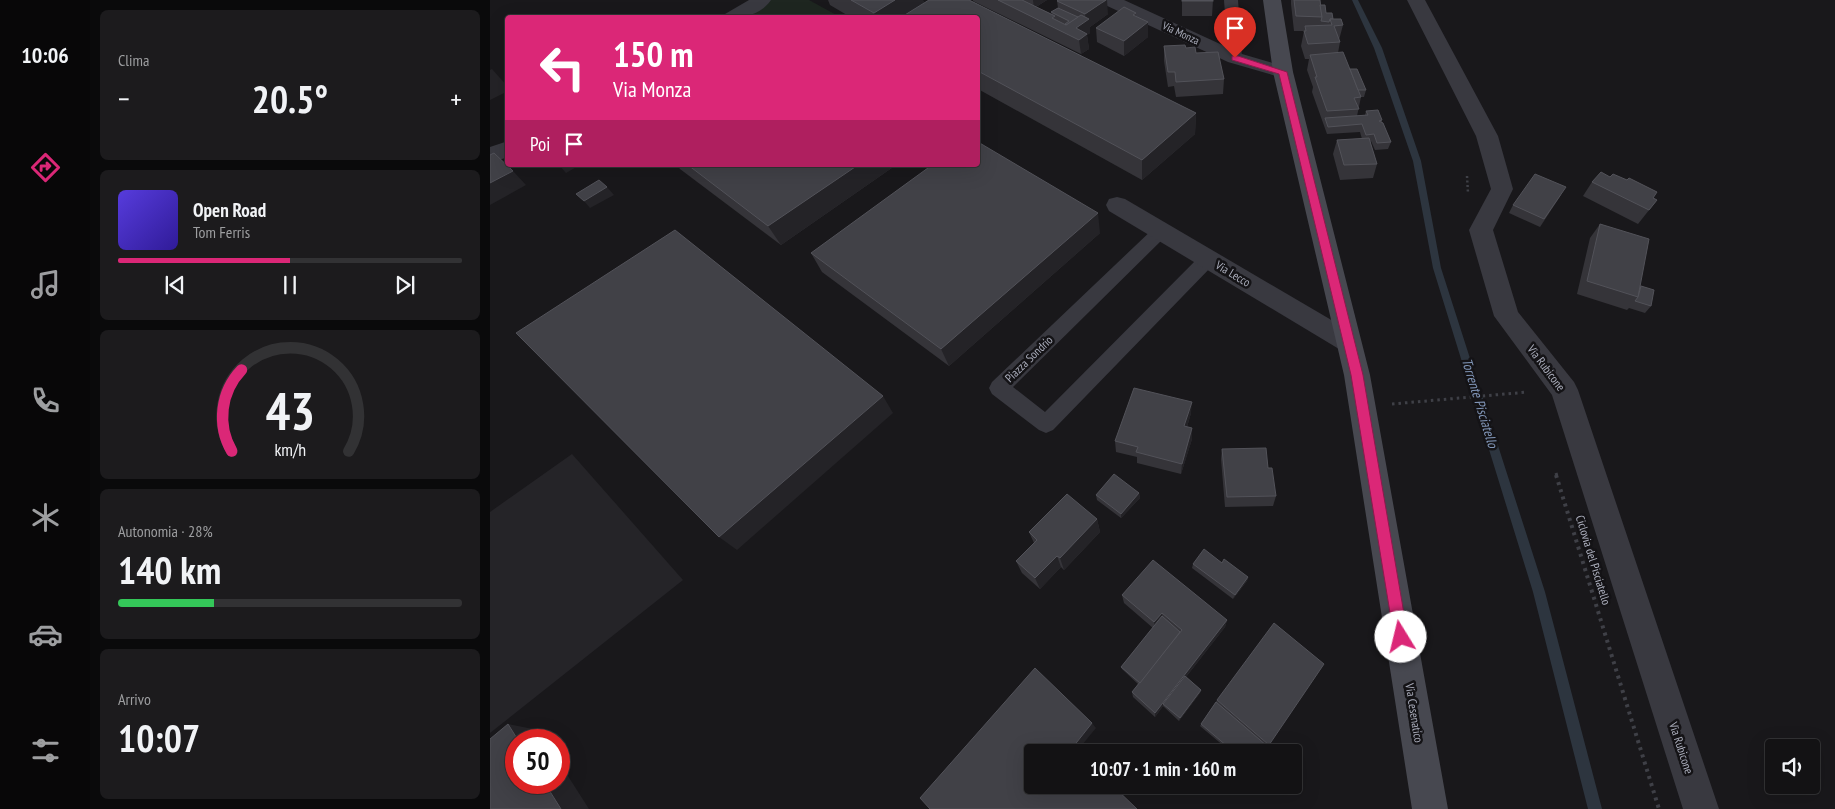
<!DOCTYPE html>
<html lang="it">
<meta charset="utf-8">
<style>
body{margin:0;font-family:"PT Sans Narrow",sans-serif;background:#1c1b1d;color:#f1f3f6;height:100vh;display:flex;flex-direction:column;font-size:19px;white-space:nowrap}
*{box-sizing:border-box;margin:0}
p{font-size:16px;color:#9d9ea0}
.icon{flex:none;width:28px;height:28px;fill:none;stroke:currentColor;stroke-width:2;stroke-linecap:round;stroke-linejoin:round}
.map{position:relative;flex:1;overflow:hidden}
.sheet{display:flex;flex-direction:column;gap:10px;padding:10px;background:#0a0a0b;width:400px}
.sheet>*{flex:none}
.top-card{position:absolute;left:15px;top:15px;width:475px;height:152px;border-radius:5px;box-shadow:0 5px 20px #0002,0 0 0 1px #323234;background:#db2777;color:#fff;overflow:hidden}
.buttons{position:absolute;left:1275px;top:739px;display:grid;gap:10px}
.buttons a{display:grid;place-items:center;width:55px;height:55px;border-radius:5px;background:#131214;box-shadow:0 5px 20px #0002,0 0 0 1px #323234;font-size:25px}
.speed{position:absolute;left:15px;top:729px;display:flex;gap:10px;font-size:25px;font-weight:700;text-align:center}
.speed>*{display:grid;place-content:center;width:65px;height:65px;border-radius:50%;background:#131214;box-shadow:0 5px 20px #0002,0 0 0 1px #323234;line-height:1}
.speed .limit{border:8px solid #d22;background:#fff;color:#111}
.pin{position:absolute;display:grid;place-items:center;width:42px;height:42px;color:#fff;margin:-51px -21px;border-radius:50% 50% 50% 0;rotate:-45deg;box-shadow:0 0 5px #0007}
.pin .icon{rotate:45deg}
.me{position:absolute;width:55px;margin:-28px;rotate:351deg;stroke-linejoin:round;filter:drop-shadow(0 0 4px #0008)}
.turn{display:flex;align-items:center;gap:18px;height:105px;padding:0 25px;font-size:22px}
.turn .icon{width:65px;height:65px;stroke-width:2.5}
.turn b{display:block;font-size:35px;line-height:42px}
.then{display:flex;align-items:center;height:48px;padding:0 25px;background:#0003;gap:10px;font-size:19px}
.big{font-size:38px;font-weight:800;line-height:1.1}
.sheet .widget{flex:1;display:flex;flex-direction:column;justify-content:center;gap:8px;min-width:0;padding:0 18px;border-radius:8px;background:#1c1b1d}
.sheet .dial{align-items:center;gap:0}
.dial svg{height:130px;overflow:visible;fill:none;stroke:#323234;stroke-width:7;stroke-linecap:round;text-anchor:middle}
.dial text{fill:#f1f3f6;stroke:none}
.song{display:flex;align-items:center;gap:15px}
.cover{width:60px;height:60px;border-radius:8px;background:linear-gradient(135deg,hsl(250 70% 55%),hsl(250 70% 35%))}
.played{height:5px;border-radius:2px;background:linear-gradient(90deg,#db2777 50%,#323234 50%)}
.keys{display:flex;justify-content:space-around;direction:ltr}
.heat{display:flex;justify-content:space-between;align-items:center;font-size:28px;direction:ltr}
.charge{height:8px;border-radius:4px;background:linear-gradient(90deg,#34c759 28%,#323234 0)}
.trip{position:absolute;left:534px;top:744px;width:278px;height:50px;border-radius:5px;background:#131214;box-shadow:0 5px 20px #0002,0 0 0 1px #323234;font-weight:800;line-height:50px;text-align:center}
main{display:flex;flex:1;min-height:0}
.tab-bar{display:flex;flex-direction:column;width:90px;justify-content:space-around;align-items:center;background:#080708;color:#9d9ea0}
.tab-bar .icon{width:35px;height:35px}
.tab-bar .current{color:#db2777}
.tab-bar b{font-size:22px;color:#f1f3f6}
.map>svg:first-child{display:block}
.built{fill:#252428}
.green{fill:#1e2620}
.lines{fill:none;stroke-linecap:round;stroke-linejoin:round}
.stream{fill:#2d353f;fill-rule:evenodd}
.path-far2{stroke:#3f4047;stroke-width:2.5;stroke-dasharray:2 2.5;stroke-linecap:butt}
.path-far1{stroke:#3f4047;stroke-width:3;stroke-dasharray:2.5 4;stroke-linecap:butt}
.path{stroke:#3f4047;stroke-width:4;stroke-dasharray:3 4.5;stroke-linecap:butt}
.service{fill:#393940;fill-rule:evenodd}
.minor{fill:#393940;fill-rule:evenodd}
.secondary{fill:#474850;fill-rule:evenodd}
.wall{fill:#353439}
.shaded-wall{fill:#242327}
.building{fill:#414147;stroke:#525259}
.route{fill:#db2777;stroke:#8e194d}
.labels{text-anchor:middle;stroke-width:5;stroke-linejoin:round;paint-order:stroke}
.far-street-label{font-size:11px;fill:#aaadbb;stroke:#141316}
.street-label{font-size:12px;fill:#aaadbb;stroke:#141316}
.water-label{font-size:14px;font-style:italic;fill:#8095b7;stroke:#141316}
</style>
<main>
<nav class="tab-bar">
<b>10:06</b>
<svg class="icon current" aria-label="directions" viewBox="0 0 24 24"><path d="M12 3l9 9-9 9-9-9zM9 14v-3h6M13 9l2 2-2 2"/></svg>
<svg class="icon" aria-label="music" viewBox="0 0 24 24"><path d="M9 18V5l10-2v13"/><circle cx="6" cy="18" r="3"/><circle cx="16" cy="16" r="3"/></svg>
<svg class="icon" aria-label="phone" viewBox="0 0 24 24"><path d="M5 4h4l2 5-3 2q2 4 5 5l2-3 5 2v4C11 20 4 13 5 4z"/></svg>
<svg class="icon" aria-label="climate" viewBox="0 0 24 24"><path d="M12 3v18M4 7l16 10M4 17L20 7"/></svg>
<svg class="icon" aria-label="car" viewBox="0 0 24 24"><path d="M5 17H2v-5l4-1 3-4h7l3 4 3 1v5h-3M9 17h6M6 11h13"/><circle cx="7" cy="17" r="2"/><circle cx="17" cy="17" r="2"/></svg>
<svg class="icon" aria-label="filters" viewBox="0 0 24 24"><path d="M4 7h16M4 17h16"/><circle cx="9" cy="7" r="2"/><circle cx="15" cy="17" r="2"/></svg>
</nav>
<section class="sheet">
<div class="widget"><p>Clima</p>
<div class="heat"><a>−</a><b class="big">20.5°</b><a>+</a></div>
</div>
<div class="widget">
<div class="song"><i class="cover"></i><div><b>Open Road</b><p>Tom Ferris</p></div></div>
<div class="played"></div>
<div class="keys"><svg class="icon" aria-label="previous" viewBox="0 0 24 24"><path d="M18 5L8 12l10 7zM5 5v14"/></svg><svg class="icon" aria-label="pause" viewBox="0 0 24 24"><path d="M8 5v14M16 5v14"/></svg><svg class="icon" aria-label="next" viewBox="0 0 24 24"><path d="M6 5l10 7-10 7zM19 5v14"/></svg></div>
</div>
<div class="widget dial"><svg viewBox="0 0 100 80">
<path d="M14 69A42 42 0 1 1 86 69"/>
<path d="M14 69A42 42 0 0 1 20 19" stroke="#db2777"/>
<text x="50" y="56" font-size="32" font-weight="700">43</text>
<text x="50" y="72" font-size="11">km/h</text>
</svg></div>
<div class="widget"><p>Autonomia · 28%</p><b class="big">140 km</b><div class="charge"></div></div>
<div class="widget"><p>Arrivo</p><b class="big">10:07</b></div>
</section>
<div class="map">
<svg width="1345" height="809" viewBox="0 0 1345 809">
<rect width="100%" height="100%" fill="#19181b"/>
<path class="built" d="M 82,454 L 193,580 L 0,733 L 0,512 Z"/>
<path class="green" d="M 280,0 L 319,0 L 350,17 L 265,17 L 262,11 Z"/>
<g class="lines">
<path class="stream" d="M 862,0 L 868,0 L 892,48 L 931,161 L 951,268 L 1055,592 L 1112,809 L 1098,809 L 1043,592 L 943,268 L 923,161 L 884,48 Z"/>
<path class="path-far2" d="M 977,176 L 978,193"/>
<g class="path-far1">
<path d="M 902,404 L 1038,392"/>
<path d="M 1066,473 L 1067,476"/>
</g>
<path class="path" d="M 1066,475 L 1169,809"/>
<g class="service">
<path d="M 734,0 L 748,0 L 752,58 L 750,61 L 740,61 L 738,58 Z"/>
<path d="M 671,225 L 677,227 L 680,231 L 677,235 L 523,387 L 555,412 L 712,254 L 718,252 L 724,254 L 727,259 L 724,264 L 563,430 L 556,433 L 549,430 L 502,394 L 499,388 L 502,382 L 665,227 Z"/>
</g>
<g class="minor">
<path d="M 259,0 L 281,0 C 270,16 251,18 233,18 L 235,14 Z"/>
<path d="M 610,0 L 634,0 L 752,54 L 800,68 L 803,72 L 800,76 L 793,78 L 738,62 L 613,4 Z"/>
<path d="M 917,0 L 935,0 L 1008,136 L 1023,189 L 1003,230 L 1028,312 L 1084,382 L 1088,390 L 1229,809 L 1193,809 L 1062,395 L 1004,316 L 979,230 L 1001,189 L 986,136 Z"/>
<path d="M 18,141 L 18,157 L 0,163 L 0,147 Z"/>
<path d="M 627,197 L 635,199 L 867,335 L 871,342 L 867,349 L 858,353 L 849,349 L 619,211 L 616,205 L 619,199 Z"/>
</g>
<path class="secondary" d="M 773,0 L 791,0 L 803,72 L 880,375 L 958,809 L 922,809 L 854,375 L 783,72 Z"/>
</g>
<g class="wall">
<path d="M 338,0 L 433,0 L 434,3 L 439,0 L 479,0 L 706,113 L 705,134 L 652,180 L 488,89 L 488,18 L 362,18 L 340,5 Z"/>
<path d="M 483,0 L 557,0 L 546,7 L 562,14 L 561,12 L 568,8 L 567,1 L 618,14 L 600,27 L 600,33 L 597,35 L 599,49 L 591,54 L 483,1 Z"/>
<path d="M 692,0 L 723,0 L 722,16 L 692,16 Z"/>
<path d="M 801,0 L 830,0 L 830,5 L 836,13 L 843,19 L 853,25 L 849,40 L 850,42 L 848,53 L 876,90 L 874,97 L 871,97 L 867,116 L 875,115 L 876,111 L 892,120 L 892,122 L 901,142 L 898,149 L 885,150 L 881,141 L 880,142 L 887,164 L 883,178 L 850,180 L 843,154 L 847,140 L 872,139 L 870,132 L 837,134 L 822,92 L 823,87 L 817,70 L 819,59 L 815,59 L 811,46 L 814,31 L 804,31 L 801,4 Z"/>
<path d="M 646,13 L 646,17 L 658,37 L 634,56 L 607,42 L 606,28 Z"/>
<path d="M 674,46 L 696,48 L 706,53 L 734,79 L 733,94 L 686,97 L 684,86 L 678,87 L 674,61 Z"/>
<path d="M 187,165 L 406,165 L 291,245 L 190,169 Z"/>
<path d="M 1120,177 L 1137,180 L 1167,200 L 1148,224 L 1093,196 L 1102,182 Z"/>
<path d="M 1071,195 L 1050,227 L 1019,213 L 1023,205 Z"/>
<path d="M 1110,224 L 1151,286 L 1161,306 L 1155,313 L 1139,308 L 1137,310 L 1087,294 L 1100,238 Z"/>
<path d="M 610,233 L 459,366 L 332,272 L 321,253 Z"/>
<path d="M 701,413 L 697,427 L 702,439 L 691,474 L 647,463 L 647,457 L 626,452 L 625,441 Z"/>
<path d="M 732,449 L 786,496 L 783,506 L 735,507 L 731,459 Z"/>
<path d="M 649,493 L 650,498 L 631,518 L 607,500 L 606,495 Z"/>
<path d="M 607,519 L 610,532 L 574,570 L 571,567 L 550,589 L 532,573 L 526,561 L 544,543 L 539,532 Z"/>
<path d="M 732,563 L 758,577 L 757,581 L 743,599 L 702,568 L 703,564 Z"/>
<path d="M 632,595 L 737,620 L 735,627 L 696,677 L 711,690 L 710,693 L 689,721 L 673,706 L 665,717 L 643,697 L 642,692 L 648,684 L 632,669 L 631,667 L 663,628 L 634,603 Z"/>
<path d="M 727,700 L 779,745 L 773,752 L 741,752 L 710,726 Z"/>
</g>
<g class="shaded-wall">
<path d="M 405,0 L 433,0 L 435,7 L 418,18 L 386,18 L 384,13 Z"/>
<path d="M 543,0 L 557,0 L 544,8 Z"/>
<path d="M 617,0 L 618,14 L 600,27 L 600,33 L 597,35 L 599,49 L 591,54 L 589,40 L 580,30 L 596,21 L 595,14 Z"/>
<path d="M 658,22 L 658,37 L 634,56 L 634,41 Z"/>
<path d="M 2,69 L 18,87 L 18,91 L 0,100 L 0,70 Z"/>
<path d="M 706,113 L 705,134 L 652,180 L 652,160 Z"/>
<path d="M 69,165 L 90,165 L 76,173 Z"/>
<path d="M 368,165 L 406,165 L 291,245 L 278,226 Z"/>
<path d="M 23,171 L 36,185 L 0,205 L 0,183 Z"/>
<path d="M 117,187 L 124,195 L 100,208 L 94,201 Z"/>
<path d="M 608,213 L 610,233 L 459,366 L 451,349 Z"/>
<path d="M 393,396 L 403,413 L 247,550 L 229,537 Z"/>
<path d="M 702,402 L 701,413 L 694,437 L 694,426 Z"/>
<path d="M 702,428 L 702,439 L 691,474 L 692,464 Z"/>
<path d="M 649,493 L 650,498 L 631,518 L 631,514 Z"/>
<path d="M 607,519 L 610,532 L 574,570 L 570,558 Z"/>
<path d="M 567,556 L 571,567 L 550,589 L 545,578 Z"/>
<path d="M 758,577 L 757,581 L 743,599 L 745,595 Z"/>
<path d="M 672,613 L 672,620 L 665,629 L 664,622 Z"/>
<path d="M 737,620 L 735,627 L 674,705 L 673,704 L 673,706 L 665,717 L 665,713 Z"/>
<path d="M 711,690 L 710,693 L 689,721 L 690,718 Z"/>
<path d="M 602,723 L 606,728 L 587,751 L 583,747 Z"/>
<path d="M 18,724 L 48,730 L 55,740 L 28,740 Z"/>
<path d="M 69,762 L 99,809 L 71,809 L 54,782 L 69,782 Z"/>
</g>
<g class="building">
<path d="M 361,0 L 405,0 L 384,13 Z"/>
<path d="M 439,0 L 479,0 L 706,113 L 652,160 L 488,71 L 488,18 L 410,18 Z"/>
<path d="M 508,0 L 532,0 L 565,16 L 562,18 L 576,25 L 591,15 L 599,19 L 586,28 L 597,34 L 589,40 Z"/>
<path d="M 568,0 L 616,0 L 595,14 L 567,1 Z"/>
<rect x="692" y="0" width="31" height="1"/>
<path d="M 804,0 L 830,0 L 832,17 L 806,16 Z"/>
<path d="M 830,5 L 835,5 L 836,13 L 842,13 L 843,19 L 840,19 L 839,22 L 831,21 L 832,17 Z"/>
<path d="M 634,7 L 646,13 L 643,15 L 658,22 L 634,41 L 606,28 Z"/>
<path d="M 568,8 L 588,17 L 576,25 L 575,24 L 579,21 L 561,12 Z"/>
<path d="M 840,19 L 851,19 L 853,25 L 844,26 L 850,42 L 818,44 L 814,31 L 816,31 L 815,26 L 842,25 Z"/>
<path d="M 695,45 L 696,48 L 705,47 L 706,53 L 728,52 L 734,79 L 686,82 L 685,72 L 678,72 L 674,46 Z"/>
<path d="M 853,52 L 871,97 L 864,98 L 869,109 L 837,111 L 825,77 L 827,77 L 820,55 Z"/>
<path d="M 860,69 L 867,69 L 876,90 L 868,90 Z"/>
<path d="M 888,110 L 892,120 L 889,121 L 893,123 L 901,142 L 887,143 L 884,134 L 876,135 L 872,124 L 838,127 L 835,118 L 878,115 L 876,111 Z"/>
<path d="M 879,138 L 887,164 L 854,165 L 847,140 Z"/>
<path d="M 488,142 L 608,213 L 451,349 L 321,253 L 442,165 L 488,165 Z"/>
<path d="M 4,153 L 23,171 L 0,183 L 0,155 Z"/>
<path d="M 198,165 L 368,165 L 278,226 Z"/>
<path d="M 1111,172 L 1120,177 L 1123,174 L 1137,180 L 1139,178 L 1167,192 L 1163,198 L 1167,200 L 1159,210 L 1102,182 Z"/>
<path d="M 1045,174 L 1076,187 L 1054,219 L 1023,205 Z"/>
<path d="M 109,180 L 117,187 L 94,201 L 86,194 Z"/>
<path d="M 1110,224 L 1159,239 L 1148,297 L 1097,281 Z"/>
<path d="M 185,230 L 393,396 L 229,537 L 26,333 Z"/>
<path d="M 1151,286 L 1164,290 L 1161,306 L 1145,301 L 1148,297 Z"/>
<path d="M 644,388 L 702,402 L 694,426 L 702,428 L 692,464 L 646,452 L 648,447 L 625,441 Z"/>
<path d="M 776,448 L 778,468 L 782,468 L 786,496 L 737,497 L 732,449 Z"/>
<path d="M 624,474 L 649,493 L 631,514 L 606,495 Z"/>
<path d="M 577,494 L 607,519 L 570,558 L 567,556 L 545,578 L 526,561 L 547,540 L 539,532 Z"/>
<path d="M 714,549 L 732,563 L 734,559 L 758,577 L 745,595 L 703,564 Z"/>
<path d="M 663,560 L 737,620 L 665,713 L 642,692 L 692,630 L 672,613 L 664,622 L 632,595 Z"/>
<path d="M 672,616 L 690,632 L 650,683 L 631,667 Z"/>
<path d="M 784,623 L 834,664 L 779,745 L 727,700 Z"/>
<path d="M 545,668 L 602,723 L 583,747 L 589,752 L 542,752 L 542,785 L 622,785 L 647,809 L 440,809 L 430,798 Z"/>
<path d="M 695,676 L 711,690 L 690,718 L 673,704 Z"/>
<path d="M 726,702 L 777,746 L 773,752 L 744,752 L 711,724 Z"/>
<path d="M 18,724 L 28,740 L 26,740 L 26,782 L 54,782 L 71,809 L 0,809 L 0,739 Z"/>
</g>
<path class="route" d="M 742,56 L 748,56 L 797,72 L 873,375 L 918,637 L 916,641 L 911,643 L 906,641 L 904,637 L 861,375 L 789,74 L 742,60 Z"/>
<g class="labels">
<g class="far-street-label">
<text transform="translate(691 33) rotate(25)" y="4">Via Monza</text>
</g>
<g class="street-label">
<text transform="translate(743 274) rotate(31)" y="4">Via Lecco</text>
<text transform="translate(539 359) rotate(-44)" y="4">Piazza Sondrio</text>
<text transform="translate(1056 368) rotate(53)" y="4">Via Rubicone</text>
<text transform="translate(1103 560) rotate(73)" y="4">Ciclovia del Pisciatello</text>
<text transform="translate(924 713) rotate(81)" y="4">Via Cesenatico</text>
<text transform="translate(1191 748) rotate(72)" y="4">Via Rubicone</text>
</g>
<g class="water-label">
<text transform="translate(990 403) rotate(73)" y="5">Torrente Pisciatello</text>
</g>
</g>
</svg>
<div class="buttons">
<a><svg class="icon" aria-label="sound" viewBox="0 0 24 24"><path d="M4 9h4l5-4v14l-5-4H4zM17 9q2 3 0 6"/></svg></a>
</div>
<div class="speed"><div class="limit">50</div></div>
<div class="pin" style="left:745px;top:58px;background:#d93025"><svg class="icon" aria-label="arrive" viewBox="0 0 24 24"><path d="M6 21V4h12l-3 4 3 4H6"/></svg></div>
<svg class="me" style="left:911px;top:637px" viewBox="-20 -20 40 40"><circle r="19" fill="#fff"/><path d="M0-13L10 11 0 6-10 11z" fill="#db2777"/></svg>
<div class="trip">10:07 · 1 min · 160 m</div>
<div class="top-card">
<div class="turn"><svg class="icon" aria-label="left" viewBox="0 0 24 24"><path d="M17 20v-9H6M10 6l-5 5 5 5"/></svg><div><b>150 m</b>Via Monza</div></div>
<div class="then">Poi<svg class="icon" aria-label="arrive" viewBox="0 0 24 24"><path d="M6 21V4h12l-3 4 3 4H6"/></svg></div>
</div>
</div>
</main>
